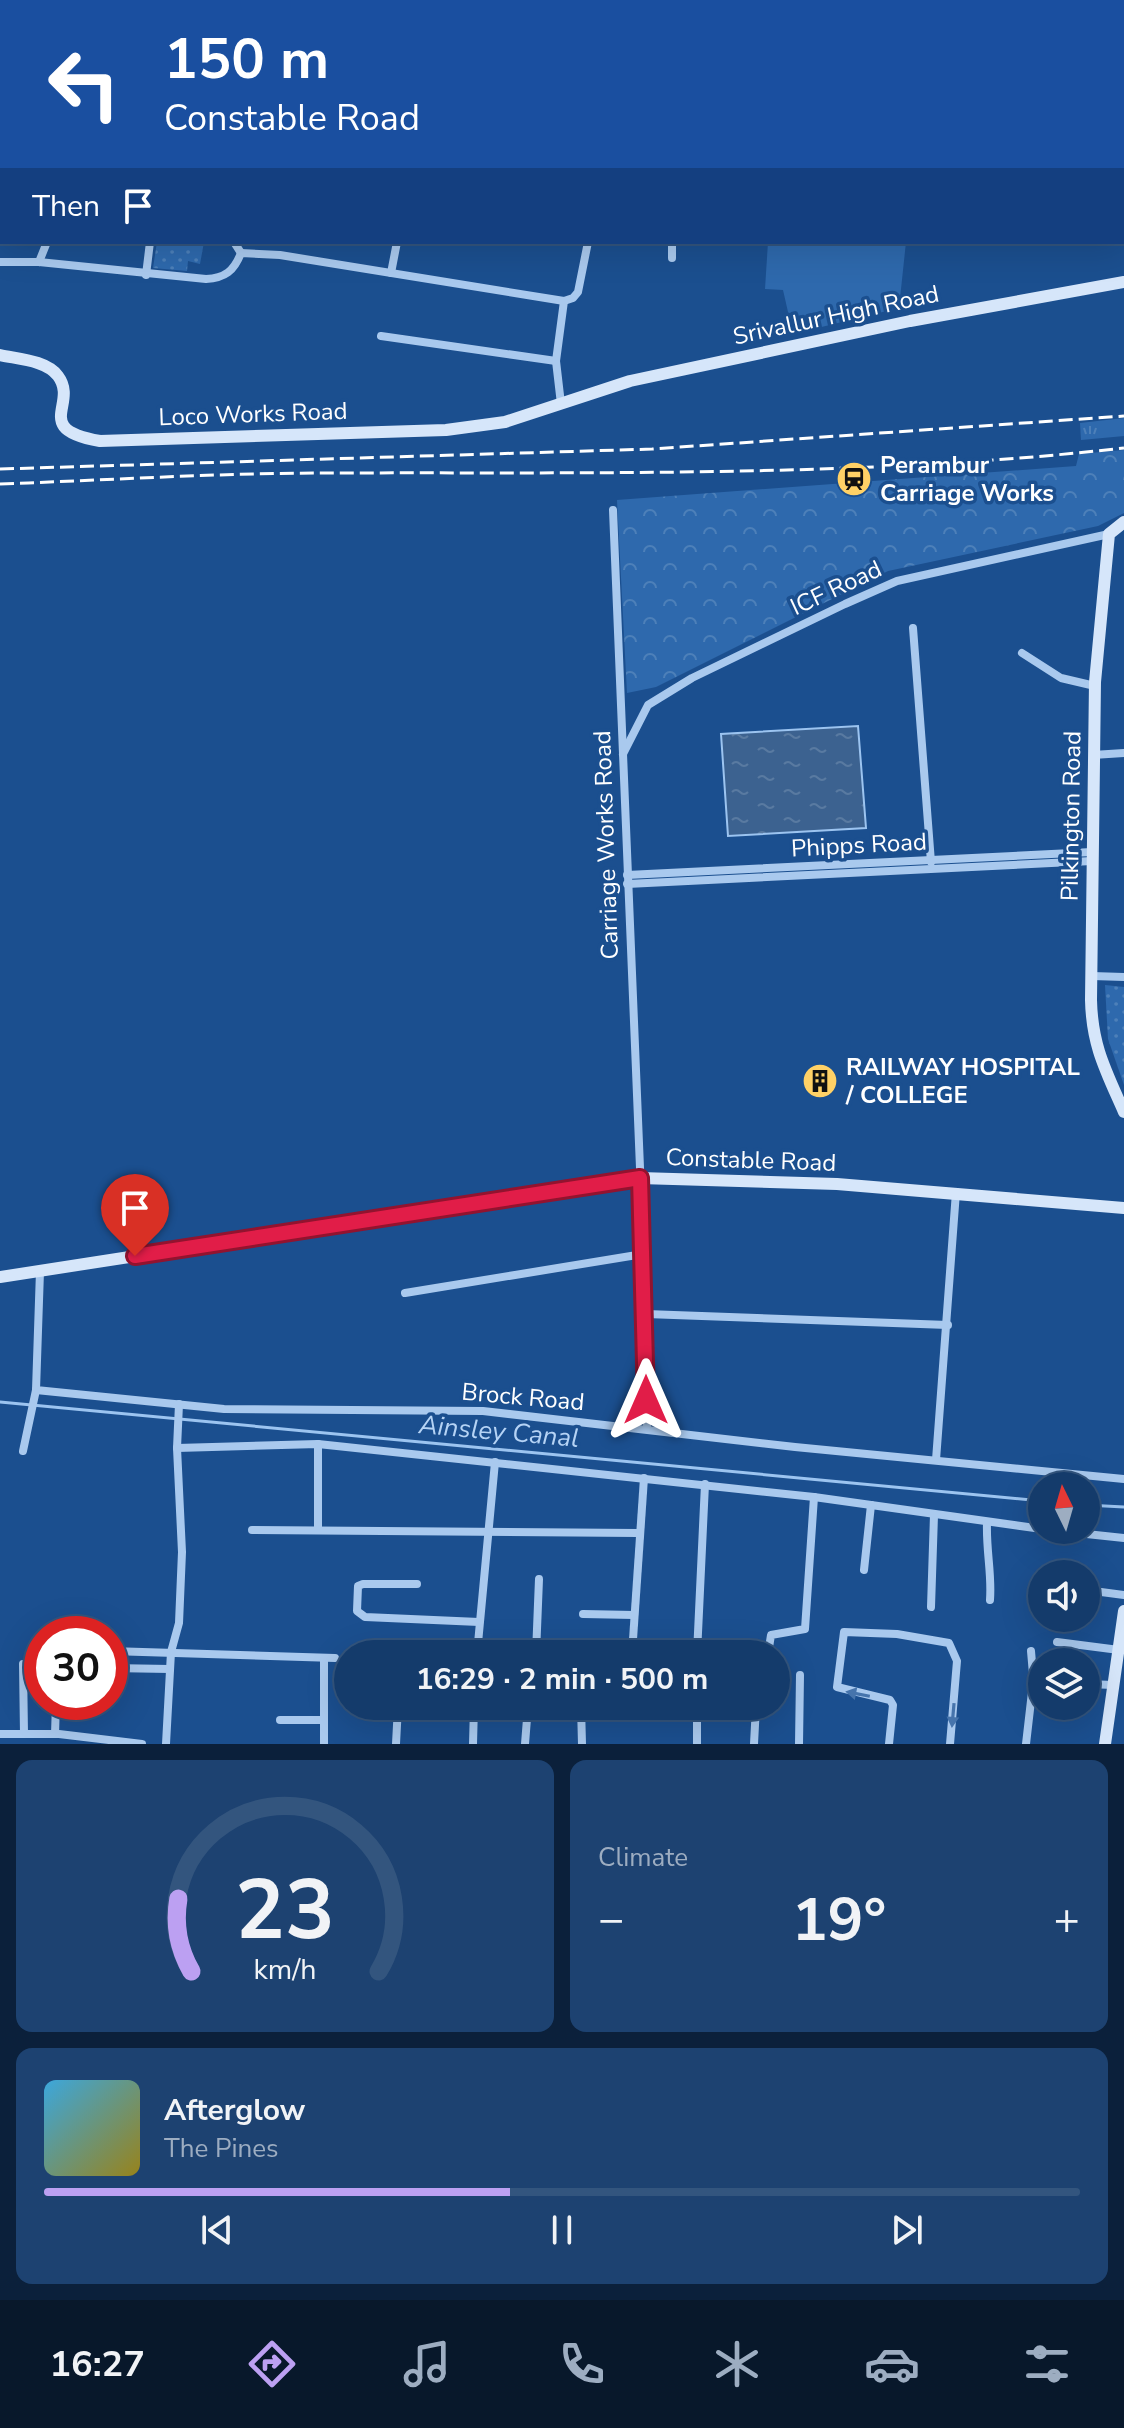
<!DOCTYPE html>
<meta charset="utf-8">
<style>
body{margin:0;font-family:"Nunito Sans",sans-serif;background:#1d4271;color:#f1f3f6;height:100vh;display:flex;flex-direction:column;font-size:30px;white-space:nowrap}
*{box-sizing:border-box;margin:0}
p{font-size:26px;color:#9dadc1}
.icon{flex:none;width:44px;height:44px;fill:none;stroke:currentColor;stroke-width:2;stroke-linecap:round;stroke-linejoin:round}
.map{position:relative;height:1744px;overflow:hidden}
.side{display:flex;flex-direction:column;gap:16px;padding:16px;background:#0b203b;flex:1}
.side>*{flex:none}
.banner{position:absolute;left:0px;top:0px;width:1124px;height:244px;box-shadow:0 8px 32px #0002,0 0 0 2px #33557e;background:#1a4fa0;color:#fff;overflow:hidden}
.needle{width:52px;rotate:355deg}
.controls{position:absolute;left:1028px;top:1472px;display:grid;gap:16px}
.controls a{display:grid;place-items:center;width:72px;height:72px;border-radius:50%;background:#143b6b;box-shadow:0 8px 32px #0002,0 0 0 2px #33557e;font-size:40px}
.speed{position:absolute;left:24px;top:1616px;display:flex;gap:16px;font-size:40px;font-weight:700;text-align:center}
.speed>*{display:grid;place-content:center;width:104px;height:104px;border-radius:50%;background:#143b6b;box-shadow:0 8px 32px #0002,0 0 0 2px #33557e;line-height:1}
.speed .limit{border:12px solid #d22;background:#fff;color:#111}
.pin{position:absolute;display:grid;place-items:center;width:68px;height:68px;color:#fff;margin:-82px -34px;border-radius:50% 50% 50% 0;rotate:-45deg;box-shadow:0 0 8px #0007}
.pin .icon{rotate:45deg}
.me{position:absolute;width:88px;margin:-44px;rotate:0deg;stroke-linejoin:round;filter:drop-shadow(0 0 6px #0008)}
.turn{display:flex;align-items:center;gap:28px;height:168px;padding:0 32px;font-size:36px}
.turn .icon{width:104px;height:104px;stroke-width:2.5}
.turn b{display:block;font-size:56px;line-height:68px}
.then{display:flex;align-items:center;height:76px;padding:0 32px;background:#0003;gap:16px;font-size:30px}
.big{font-size:60px;font-weight:700;line-height:1.1}
.side .tile{flex:1;display:flex;flex-direction:column;justify-content:center;gap:12px;min-width:0;padding:0 28px;border-radius:16px;background:#1d4271}
.side .dial{align-items:center;gap:0}
.dial svg{height:208px;overflow:visible;fill:none;stroke:#33557e;stroke-width:7;stroke-linecap:round;text-anchor:middle}
.dial text{fill:#f1f3f6;stroke:none}
.song{display:flex;align-items:center;gap:24px}
.cover{width:96px;height:96px;border-radius:12px;background:linear-gradient(135deg,hsl(200 70% 55%),hsl(50 70% 35%))}
.played{height:8px;border-radius:4px;background:linear-gradient(90deg,#bca0f2 45%,#33557e 45%)}
.keys{display:flex;justify-content:space-around;direction:ltr}
.heat{display:flex;justify-content:space-between;align-items:center;font-size:44px;direction:ltr}
.side .tiles{flex:1;display:grid;gap:16px;grid-template-columns:1fr 1fr}
.tile:last-child{grid-column:span 2}
.trip{position:absolute;left:334px;top:1640px;width:456px;height:80px;border-radius:40px;background:#143b6b;box-shadow:0 8px 32px #0002,0 0 0 2px #33557e;font-weight:700;line-height:80px;text-align:center}
.dock{display:flex;height:128px;justify-content:space-around;align-items:center;background:#08182b;color:#9dadc1}
.dock .icon{width:56px;height:56px}
.dock .active{color:#bca0f2}
.dock b{font-size:36px;color:#f1f3f6}
.map>svg:first-child{display:block}
.grass{fill:url(#grass-tufts)}
.forest{fill:url(#forest-crowns)}
.park{fill:url(#park-dots)}
.garden{fill:#2e69ad}
.water{fill:url(#water-ripples);stroke:#9cc4f0;stroke-width:2}
.lines{fill:none;stroke-linecap:round;stroke-linejoin:round}
.stream{stroke:#9cc4f0;stroke-width:3}
.street{stroke:#a9c9ee;stroke-width:8}
.secondary{stroke:#d6e6fa;stroke-width:12}
.rail{stroke:#fff;stroke-width:3;stroke-dasharray:14 6;stroke-linecap:butt}
.oneway{fill:#4674ac}
.route-casing{stroke:#92132f;stroke-width:20}
.route{stroke:#e11d48;stroke-width:14}
.labels{text-anchor:middle;stroke-width:7;stroke-linejoin:round;paint-order:stroke}
.street-label{font-size:24px;fill:#fff;stroke:#1b4f8f}
.poi-label{font-size:24px;font-weight:bold;fill:#fff;stroke:#1b4f8f;text-anchor:start}
.water-label{font-size:26px;font-style:italic;fill:#b5d3f5;stroke:#1b4f8f}
</style>
<div class="map">
<svg width="1124" height="1744" viewBox="0 0 1124 1744">
<defs>
<pattern id="grass-tufts" width="24" height="20" patternUnits="userSpaceOnUse" patternTransform="scale(2)"><rect width="24" height="20" fill="#2e69ad"/><path d="M3 7l-1-3M5 7V3M7 7l1-3M15 17l-1-3M17 17v-4M19 17l1-3" fill="none" stroke="#4d80b9"/></pattern>
<pattern id="forest-crowns" width="20" height="18" patternUnits="userSpaceOnUse" patternTransform="scale(2)"><rect width="20" height="18" fill="#2e69ad"/><path d="M2 6a3 3 0 1 1 6 0M12 15a3 3 0 1 1 6 0" fill="none" stroke="#4d80b9"/></pattern>
<pattern id="park-dots" width="8" height="8" patternUnits="userSpaceOnUse" patternTransform="scale(2)"><rect width="8" height="8" fill="#2e69ad"/><path d="M2 2h.1M6 6h.1" fill="none" stroke="#4d80b9" stroke-width="1.8" stroke-linecap="round"/></pattern>
<pattern id="water-ripples" width="26" height="14" patternUnits="userSpaceOnUse" patternTransform="scale(2)"><rect width="26" height="14" fill="#3c6290"/><path d="M2 4q2-2 4 0t4 0M15 11q2-2 4 0t4 0" fill="none" stroke="#597aa1"/></pattern>
</defs>
<rect width="100%" height="100%" fill="#1b4f8f"/>
<path class="grass" d="M 1124,418 L 1124,436 L 1081,440 L 1080,423 Z"/>
<path class="forest" d="M 1124,450 L 1124,513 L 1098,526 L 888,571 L 656,687 L 627,693 L 617,500 L 1076,466 L 1079,454 Z"/>
<g class="park">
<path d="M 157,242 L 204,242 L 200,264 L 188,261 L 187,271 L 153,268 Z"/>
<path d="M 1105,985 L 1124,987 L 1124,1085 L 1108,1039 Z"/>
</g>
<g class="garden">
<path d="M 782,0 L 1124,0 L 1122,37 L 1122,2 Z"/>
<path d="M 768,242 L 906,242 L 899,308 L 793,334 L 783,290 L 765,289 Z"/>
</g>
<path class="water" d="M 858,726 L 866,828 L 728,836 L 721,734 Z"/>
<g class="lines">
<g class="stream">
<path d="M 0,1402 L 1042,1501"/>
<path d="M 1086,1505 L 1124,1507"/>
</g>
<g class="street">
<path d="M 697,0 L 740,2"/>
<path d="M 7,2 L 7,0"/>
<path d="M 77,2 L 78,0"/>
<path d="M 137,2 L 137,0"/>
<path d="M 222,2 L 222,0"/>
<path d="M 290,2 L 290,0"/>
<path d="M 405,2 L 406,0"/>
<path d="M 453,2 L 454,0"/>
<path d="M 603,2 L 603,0"/>
<path d="M 0,80 L 2,80"/>
<path d="M 234,242 L 241,253"/>
<path d="M 672,258 L 672,242"/>
<path d="M 0,262 L 39,262 L 206,279 C 225,278 234,271 241,253 L 280,255 L 564,301"/>
<path d="M 39,262 L 47,242"/>
<path d="M 391,273 L 397,242"/>
<path d="M 146,275 L 150,242"/>
<path d="M 381,336 L 556,361"/>
<path d="M 561,404 L 556,361 L 564,301 L 573,298 L 578,292 L 588,242"/>
<path d="M 613,510 L 646,1314 L 647,1429"/>
<path d="M 913,628 L 931,862"/>
<path d="M 1022,653 L 1061,678 L 1095,686"/>
<path d="M 623,754 L 648,705 L 692,678 L 845,604 L 897,581 L 1109,534"/>
<path d="M 1093,755 L 1124,753"/>
<path d="M 627,875 L 1092,852"/>
<path d="M 627,884 L 1092,861"/>
<path d="M 1092,976 L 1124,977"/>
<path d="M 40,1271 L 36,1390 L 224,1409 L 483,1411 L 795,1447 L 1124,1479"/>
<path d="M 405,1293 L 643,1254"/>
<path d="M 646,1314 L 948,1325"/>
<path d="M 177,1448 L 318,1444 L 814,1497 L 1042,1529"/>
<path d="M 23,1451 L 36,1390"/>
<path d="M 936,1460 L 956,1192"/>
<path d="M 987,1523 C 986,1551 992,1573 990,1600"/>
<path d="M 318,1529 L 318,1444"/>
<path d="M 252,1530 L 638,1533"/>
<path d="M 1049,1530 L 1124,1538"/>
<path d="M 864,1570 L 871,1505"/>
<path d="M 417,1584 L 363,1584 L 358,1586 L 357,1611 L 365,1617 L 479,1622"/>
<path d="M 1086,1590 L 1124,1595"/>
<path d="M 931,1607 L 934,1515"/>
<path d="M 583,1614 L 634,1615"/>
<path d="M 1057,1642 L 1119,1650"/>
<path d="M 110,1651 L 335,1658"/>
<path d="M 1031,1651 L 1034,1686"/>
<path d="M 477,1654 L 495,1462"/>
<path d="M 536,1654 L 539,1579"/>
<path d="M 632,1654 L 644,1478"/>
<path d="M 697,1654 L 705,1484"/>
<path d="M 768,1654 L 771,1635 L 805,1629 L 814,1497"/>
<path d="M 324,1658 L 324,1744"/>
<path d="M 23,1664 L 24,1734"/>
<path d="M 110,1668 L 170,1669"/>
<path d="M 1086,1684 L 1114,1685"/>
<path d="M 581,1706 L 582,1744"/>
<path d="M 697,1706 L 697,1744"/>
<path d="M 280,1720 L 323,1720"/>
<path d="M 0,1734 L 59,1734 L 142,1744"/>
<path d="M 55,1734 L 56,1702"/>
<path d="M 166,1744 L 171,1652 L 179,1623 L 182,1552 L 177,1448 L 179,1404"/>
<path d="M 396,1744 L 398,1706"/>
<path d="M 473,1744 L 474,1706"/>
<path d="M 525,1744 L 528,1706"/>
<path d="M 754,1744 L 756,1706"/>
<path d="M 799,1744 L 800,1675"/>
<path d="M 889,1744 L 893,1705 L 890,1700 L 837,1687 L 844,1632 L 897,1634 L 949,1643 L 957,1661 L 950,1744"/>
<path d="M 1026,1744 L 1032,1692 L 1036,1683 L 1042,1682"/>
</g>
<g class="secondary">
<path d="M 0,355 C 17,359 46,360 58,376 C 79,404 31,429 100,441 L 446,430 L 505,422 L 630,381 L 910,321 L 1124,282"/>
<path d="M 1124,522 L 1109,534 L 1095,682 L 1091,1000 C 1092,1046 1106,1071 1124,1112"/>
<path d="M 0,1277 L 640,1178 L 837,1184 L 1124,1208"/>
<path d="M 1105,1744 L 1124,1611"/>
</g>
<g class="rail">
<path d="M 0,469 L 652,449 L 1124,416"/>
<path d="M 0,484 C 109,480 218,473 326,473 C 592,472 859,478 1124,448"/>
</g>
</g>
<defs><path id="oneway-solid" d="M-6-.8H1V-3.2L6.5 0L1 3.2V.8H-6Z" transform="scale(2)"/></defs>
<g class="oneway">
<use href="#oneway-solid" transform="translate(858 1694) rotate(-169)"/>
<use href="#oneway-solid" transform="translate(953 1715) rotate(95)"/>
</g>
<g class="lines">
<defs>
<path id="route" d="M 135,1256 L 640,1178 L 646,1400"/>
</defs>
<use href="#route" class="route-casing"/>
<use href="#route" class="route"/>
</g>
<defs>
<symbol id="station-disc" viewBox="-11 -11 22 22"><circle r="9.5" fill="#ffd166" stroke="#1b4f8f"/><path d="M-3-6H3Q5-6 5-4V2Q5 4 3 4L4.5 6H3L1.5 4h-3L-3 6H-4.5L-3 4Q-5 4-5 2V-4Q-5-6-3-6ZM-3.5-4v3h7v-3ZM-3.5 1v1.5H-2V1ZM2 1v1.5H3.5V1Z" fill="#111"/></symbol>
<symbol id="building-disc" viewBox="-11 -11 22 22"><circle r="9.5" fill="#ffd166" stroke="#1b4f8f"/><path d="M-4-6H4V6H1V3H-1V6H-4ZM-2.5-4.3h1.7v1.8h-1.7ZM.8-4.3h1.7v1.8H.8ZM-2.5-1h1.7V.8h-1.7ZM.8-1h1.7V.8H.8Z" fill="#111"/></symbol>
</defs>
<g fill-rule="evenodd">
<use href="#station-disc" x="834" y="459" width="40" height="40"/>
<use href="#building-disc" x="800" y="1061" width="40" height="40"/>
</g>
<g class="labels">
<g class="street-label">
<text transform="translate(836 315) rotate(-12)" y="8">Srivallur High Road</text>
<text transform="translate(253 414) rotate(-2)" y="8">Loco Works Road</text>
<text transform="translate(836 588) rotate(-25)" y="8">ICF Road</text>
<text transform="translate(1071 816) rotate(-89)" y="8">Pilkington Road</text>
<text transform="translate(606 845) rotate(-92)" y="8">Carriage Works Road</text>
<text transform="translate(859 845) rotate(-3)" y="8">Phipps Road</text>
<text transform="translate(751 1160) rotate(2)" y="8">Constable Road</text>
<text transform="translate(523 1397) rotate(5)" y="8">Brock Road</text>
</g>
<g class="poi-label">
<text x="880" y="473">Perambur<tspan x="880" dy="28">Carriage Works</tspan></text>
<text x="846" y="1075">RAILWAY HOSPITAL<tspan x="846" dy="28">/ COLLEGE</tspan></text>
</g>
<g class="water-label">
<text transform="translate(499 1431) rotate(5)" y="9">Ainsley Canal</text>
</g>
</g>
</svg>
<div class="controls">
<a><svg class="needle" viewBox="-14 -14 28 28"><path d="M0-13l5 13h-10z" fill="#e53935"/><path d="M0 13l5-13h-10z" fill="#9dadc1"/></svg></a>
<a><svg class="icon" aria-label="sound" viewBox="0 0 24 24"><path d="M4 9h4l5-4v14l-5-4H4zM17 9q2 3 0 6"/></svg></a>
<a><svg class="icon" aria-label="layers" viewBox="0 0 24 24"><path d="M12 4l9 5-9 5-9-5zM3 14l9 5 9-5"/></svg></a>
</div>
<div class="speed"><div class="limit">30</div></div>
<div class="pin" style="left:135px;top:1256px;background:#d93025"><svg class="icon" aria-label="arrive" viewBox="0 0 24 24"><path d="M6 21V4h12l-3 4 3 4H6"/></svg></div>
<svg class="me" style="left:646px;top:1400px" viewBox="-20 -20 40 40"><path d="M0-17L14 15 0 8-14 15z" fill="#e11d48" stroke="#fff" stroke-width="4"/></svg>
<div class="trip">16:29 · 2 min · 500 m</div>
<div class="banner">
<div class="turn"><svg class="icon" aria-label="left" viewBox="0 0 24 24"><path d="M17 20v-9H6M10 6l-5 5 5 5"/></svg><div><b>150 m</b>Constable Road</div></div>
<div class="then">Then<svg class="icon" aria-label="arrive" viewBox="0 0 24 24"><path d="M6 21V4h12l-3 4 3 4H6"/></svg></div>
</div>
</div>
<section class="side">
<div class="tiles">
<div class="tile dial"><svg viewBox="0 0 100 80">
<path d="M14 69A42 42 0 1 1 86 69"/>
<path d="M14 69A42 42 0 0 1 9 41" stroke="#bca0f2"/>
<text x="50" y="56" font-size="32" font-weight="700">23</text>
<text x="50" y="72" font-size="11">km/h</text>
</svg></div>
<div class="tile"><p>Climate</p>
<div class="heat"><a>−</a><b class="big">19°</b><a>+</a></div>
</div>
<div class="tile">
<div class="song"><i class="cover"></i><div><b>Afterglow</b><p>The Pines</p></div></div>
<div class="played"></div>
<div class="keys"><svg class="icon" aria-label="previous" viewBox="0 0 24 24"><path d="M18 5L8 12l10 7zM5 5v14"/></svg><svg class="icon" aria-label="pause" viewBox="0 0 24 24"><path d="M8 5v14M16 5v14"/></svg><svg class="icon" aria-label="next" viewBox="0 0 24 24"><path d="M6 5l10 7-10 7zM19 5v14"/></svg></div>
</div>
</div>
</section>
<nav class="dock">
<b>16:27</b>
<svg class="icon active" aria-label="directions" viewBox="0 0 24 24"><path d="M12 3l9 9-9 9-9-9zM9 14v-3h6M13 9l2 2-2 2"/></svg>
<svg class="icon" aria-label="music" viewBox="0 0 24 24"><path d="M9 18V5l10-2v13"/><circle cx="6" cy="18" r="3"/><circle cx="16" cy="16" r="3"/></svg>
<svg class="icon" aria-label="phone" viewBox="0 0 24 24"><path d="M5 4h4l2 5-3 2q2 4 5 5l2-3 5 2v4C11 20 4 13 5 4z"/></svg>
<svg class="icon" aria-label="climate" viewBox="0 0 24 24"><path d="M12 3v18M4 7l16 10M4 17L20 7"/></svg>
<svg class="icon" aria-label="car" viewBox="0 0 24 24"><path d="M5 17H2v-5l4-1 3-4h7l3 4 3 1v5h-3M9 17h6M6 11h13"/><circle cx="7" cy="17" r="2"/><circle cx="17" cy="17" r="2"/></svg>
<svg class="icon" aria-label="filters" viewBox="0 0 24 24"><path d="M4 7h16M4 17h16"/><circle cx="9" cy="7" r="2"/><circle cx="15" cy="17" r="2"/></svg>
</nav>
